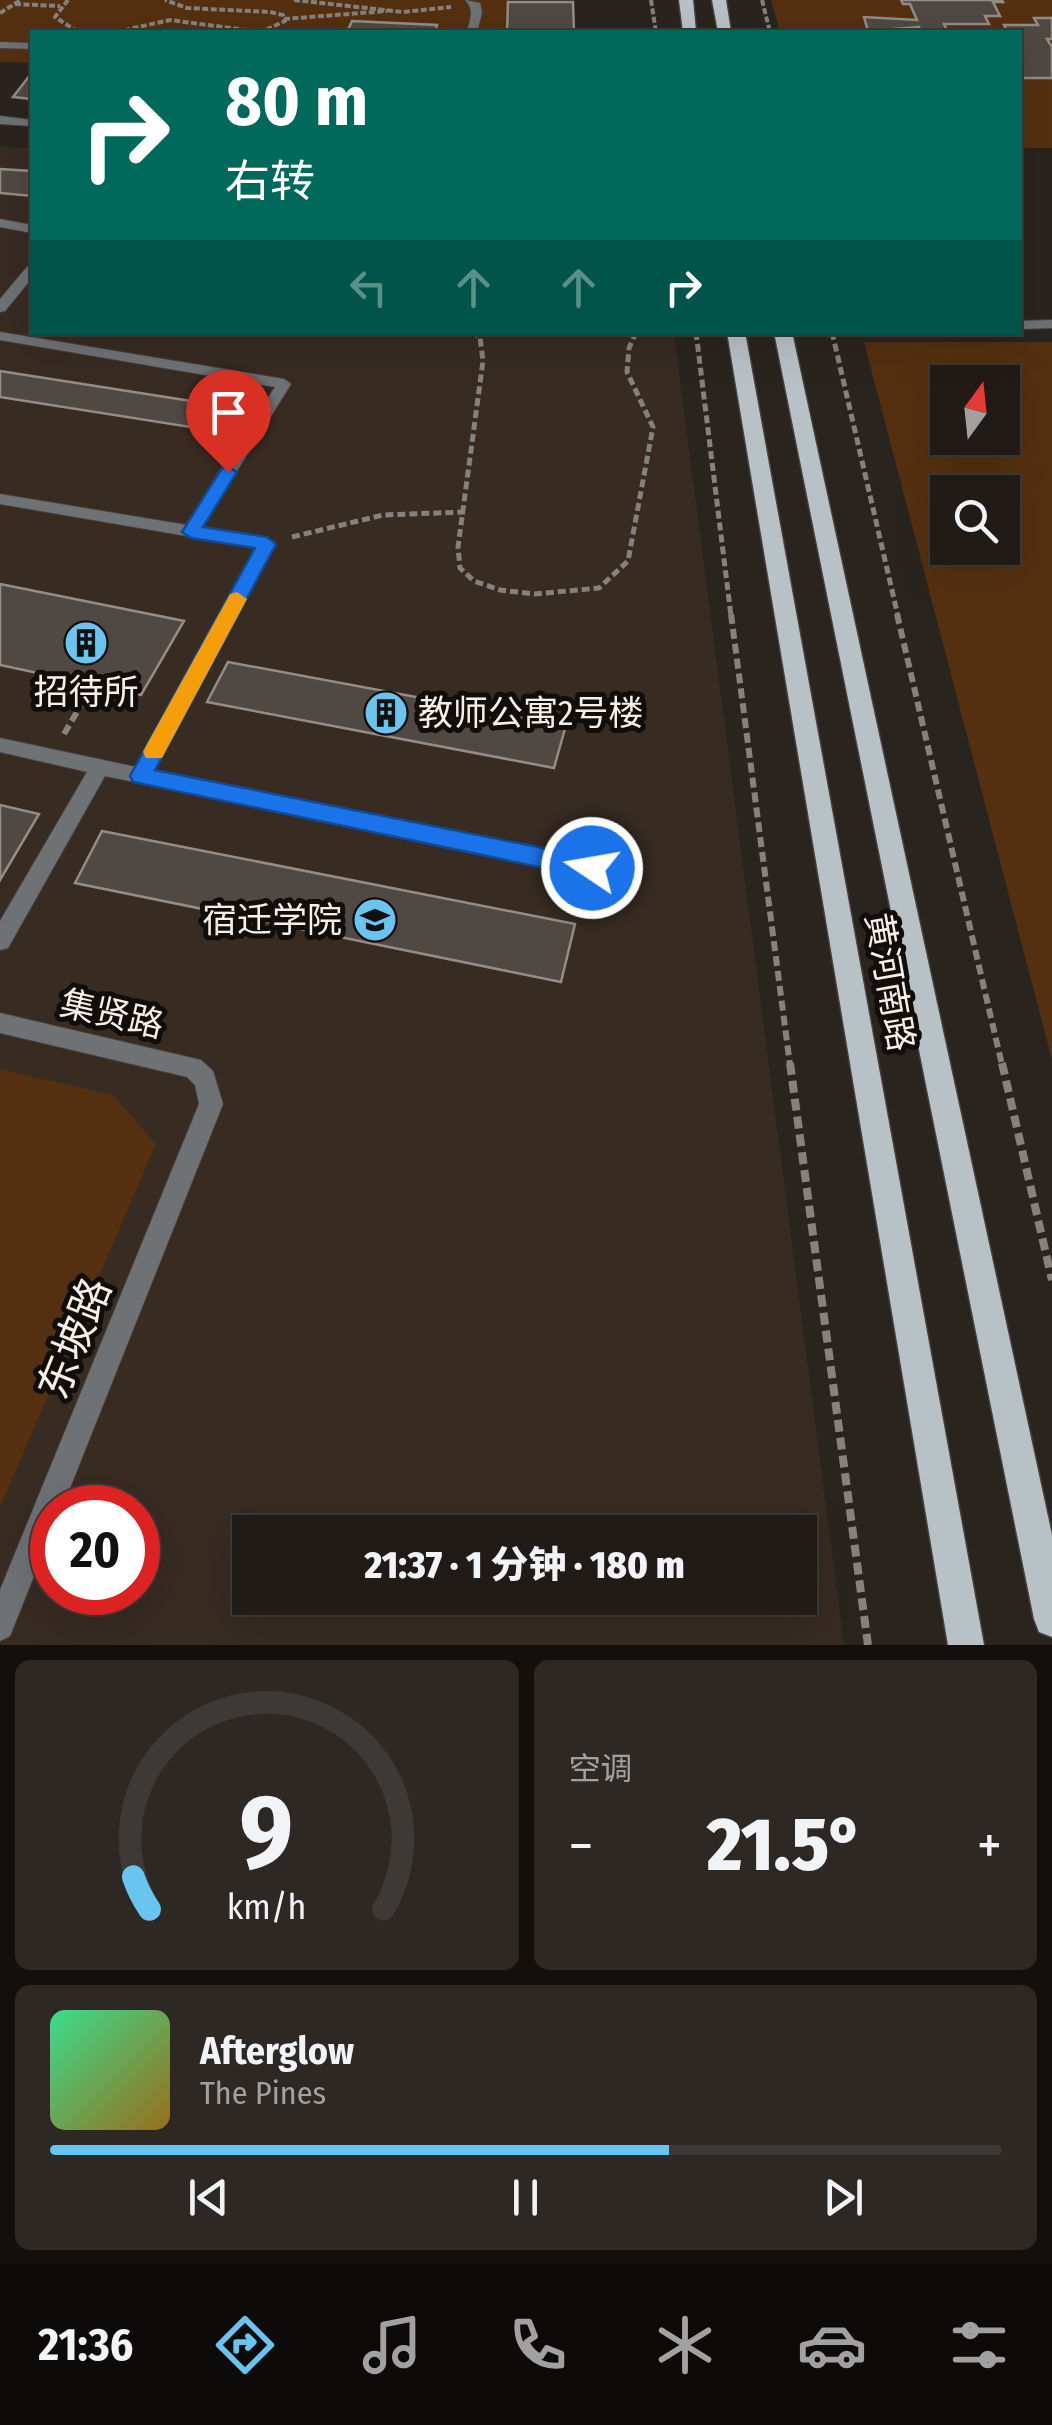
<!DOCTYPE html>
<html lang="zh">
<meta charset="utf-8">
<style>
body{margin:0;font-family:"Fira Sans Condensed","Noto Sans SC",sans-serif;background:#2d2824;color:#f1f3f6;height:100vh;display:flex;flex-direction:column;font-size:38px;white-space:nowrap}
*{box-sizing:border-box;margin:0}
p{font-size:32px;color:#a2a1a1}
.icon{flex:none;width:55px;height:55px;fill:none;stroke:currentColor;stroke-width:2;stroke-linecap:round;stroke-linejoin:round}
.map{position:relative;height:1645px;overflow:hidden}
.details{display:flex;flex-direction:column;gap:15px;padding:15px;background:#120f0d;flex:1}
.details>*{flex:none}
.hud{position:absolute;left:30px;top:30px;width:992px;height:305px;border-radius:0px;box-shadow:0 10px 40px #0002,0 0 0 2px #3d3936;background:#00695c;color:#fff;overflow:hidden}
.needle{width:65px;rotate:15deg}
.fabs{position:absolute;left:930px;top:365px;display:grid;gap:20px}
.fabs a{display:grid;place-items:center;width:90px;height:90px;border-radius:0px;background:#201b17;box-shadow:0 10px 40px #0002,0 0 0 2px #3d3936;font-size:50px}
.speed{position:absolute;left:30px;top:1485px;display:flex;gap:20px;font-size:50px;font-weight:700;text-align:center}
.speed>*{display:grid;place-content:center;width:130px;height:130px;border-radius:50%;background:#201b17;box-shadow:0 10px 40px #0002,0 0 0 2px #3d3936;line-height:1}
.speed .limit{border:15px solid #d22;background:#fff;color:#111}
.pin{position:absolute;display:grid;place-items:center;width:85px;height:85px;color:#fff;margin:-102px -42px;border-radius:50% 50% 50% 0;rotate:-45deg;box-shadow:0 0 10px #0007}
.pin .icon{rotate:45deg}
.me{position:absolute;width:110px;margin:-55px;rotate:282deg;stroke-linejoin:round;filter:drop-shadow(0 0 8px #0008)}
.turn{display:flex;align-items:center;gap:35px;height:210px;padding:0 30px;font-size:45px}
.turn .icon{width:130px;height:130px;stroke-width:2.5}
.turn b{display:block;font-size:70px;line-height:85px}
.lanes{display:flex;align-items:center;height:95px;padding:0 30px;background:#0003;justify-content:center;gap:50px;direction:ltr}
.lanes .off{opacity:.35}
.big{font-size:75px;font-weight:800;line-height:1.1}
.details .widget{flex:1;display:flex;flex-direction:column;justify-content:center;gap:15px;min-width:0;padding:0 35px;border-radius:15px;background:#2d2824}
.details .dial{align-items:center;gap:0}
.dial svg{height:260px;overflow:visible;fill:none;stroke:#3d3936;stroke-width:7;stroke-linecap:round;text-anchor:middle}
.dial text{fill:#f1f3f6;stroke:none}
.song{display:flex;align-items:center;gap:30px}
.cover{width:120px;height:120px;border-radius:15px;background:linear-gradient(135deg,hsl(150 70% 55%),hsl(40 70% 35%))}
.played{height:10px;border-radius:5px;background:linear-gradient(90deg,#69c4f0 65%,#3d3936 65%)}
.keys{display:flex;justify-content:space-around;direction:ltr}
.heat{display:flex;justify-content:space-between;align-items:center;font-size:55px;direction:ltr}
.details .tiles{flex:1;display:grid;gap:15px;grid-template-columns:1fr 1fr}
.widget:last-child{grid-column:span 2}
.trip{position:absolute;left:232px;top:1515px;width:585px;height:100px;border-radius:0px;background:#201b17;box-shadow:0 10px 40px #0002,0 0 0 2px #3d3936;font-weight:800;line-height:100px;text-align:center}
.tabs{display:flex;height:160px;justify-content:space-around;align-items:center;background:#0d0b09;color:#a2a1a1}
.tabs .icon{width:70px;height:70px}
.tabs .current{color:#69c4f0}
.tabs b{font-size:45px;color:#f1f3f6}
.map>svg:first-child{display:block}
.built{fill:#372b22;fill-rule:evenodd}
.green{fill:#543010;fill-rule:evenodd}
.building{fill:#504943;stroke:#958c86;stroke-width:2.5}
.lines{fill:none;stroke-linecap:round;stroke-linejoin:round}
.service-casing{stroke:#46403c;stroke-width:2}
.minor-casing{stroke:#46403c;stroke-width:2}
.primary-casing{stroke:#46403c;stroke-width:3}
.path-far3{stroke:#86817c;stroke-width:4;stroke-dasharray:6 2.5;stroke-linecap:butt}
.path-far2{stroke:#86817c;stroke-width:5;stroke-dasharray:8 4;stroke-linecap:butt}
.path-far1{stroke:#86817c;stroke-width:6;stroke-dasharray:10 5;stroke-linecap:butt}
.path{stroke:#86817c;stroke-width:8;stroke-dasharray:12 6;stroke-linecap:butt}
.service{fill:#6e7275;fill-rule:evenodd}
.minor{fill:#6e7275;fill-rule:evenodd}
.primary{fill:#b8c1c6;fill-rule:evenodd}
.route{fill:#1a73e8;stroke:#114b97;stroke-width:2.5}
.slow{fill:#f59e0b}
.labels{text-anchor:middle;stroke-width:10;stroke-linejoin:round;paint-order:stroke}
.poi-label{font-size:35px;fill:#f4efeb;stroke:#100d0b}
.street-label{font-size:35px;fill:#f4efeb;stroke:#100d0b}
.near-street-label{font-size:42px;fill:#f4efeb;stroke:#100d0b}
</style>
<div class="map">
<svg width="1052" height="1645" viewBox="0 0 1052 1645">
<rect width="100%" height="100%" fill="#2a241f"/>
<path class="built" d="M 0,146 L 32,149 L 32,332 L 674,333 L 844,1645 L 0,1645 ZM 52,1508 L 138,1508 L 138,1592 L 52,1592 ZM 250,1532 L 800,1532 L 800,1598 L 250,1598 Z"/>
<g class="green">
<path d="M 0,0 L 509,0 L 505,32 L 32,32 L 32,63 L 0,62 Z"/>
<path d="M 771,0 L 1052,0 L 1052,148 L 1020,148 L 1020,32 L 780,32 Z"/>
<path d="M 864,342 L 1052,342 L 1052,1060 ZM 1002,382 L 1002,438 L 948,438 L 948,382 ZM 948,492 L 1002,492 L 1002,548 L 948,548 Z"/>
<path d="M 0,1069 L 113,1095 L 156,1144 L 0,1508 Z"/>
</g>
<g class="building">
<path d="M 901,0 L 1002,0 L 1003,2 L 993,2 L 1000,16 L 985,16 L 989,24 L 944,24 L 948,32 L 921,32 L 919,27 L 868,31 L 864,17 L 917,20 L 910,4 L 903,4 Z"/>
<path d="M 508,2 L 573,2 L 574,32 L 507,32 Z"/>
<path d="M 1034,18 L 1052,18 L 1052,39 L 1047,39 L 1052,47 L 1052,78 L 1020,78 L 1020,32 L 1008,32 L 1004,25 L 1038,25 Z"/>
<path d="M 352,21 L 437,25 L 435,32 L 347,32 Z"/>
<path d="M 30,75 L 32,99 L 13,97 Z"/>
<path d="M 0,169 L 32,171 L 32,196 L 0,193 Z"/>
<path d="M 0,371 L 242,409 L 228,433 L 0,397 Z"/>
<path d="M 0,584 L 184,621 L 141,695 L 0,665 Z"/>
<path d="M 228,662 L 566,725 L 554,768 L 207,702 Z"/>
<path d="M 0,805 L 39,814 L 0,880 Z"/>
<path d="M 102,831 L 575,924 L 561,982 L 75,883 Z"/>
</g>
<g class="lines">
<defs>
<g id="service">
<path d="M 465,0 L 480,3 L 482,13 L 477,32 L 467,32 C 470,19 475,10 465,0 Z"/>
<path d="M 0,42 L 32,43 L 32,49 L 0,48 Z"/>
<path d="M 0,219 L 32,225 L 32,233 L 0,227 Z"/>
<path d="M 32,266 L 32,278 L 5,311 L 0,312 L 0,299 L 27,267 Z"/>
<path d="M 1052,320 L 1052,328 L 1020,329 L 1020,321 Z"/>
<path d="M 0,332 L 284,379 L 291,384 L 202,527 L 267,538 L 275,544 L 154,771 L 592,859 L 599,862 L 602,868 L 599,874 L 592,877 L 105,776 L 8,948 L 0,950 L 0,921 L 87,772 L 0,752 L 0,738 L 136,767 L 256,548 L 0,504 L 0,494 L 187,525 L 275,387 L 0,340 Z"/>
<path d="M 0,1013 L 201,1060 L 213,1071 L 223,1104 L 62,1508 L 52,1508 L 52,1531 L 10,1636 L 0,1641 L 0,1590 L 199,1104 L 195,1085 L 187,1077 L 0,1033 Z"/>
</g>
<path id="minor" d="M 0,116 L 32,120 L 32,126 L 0,124 Z"/>
<g id="primary">
<path d="M 679,0 L 693,0 L 696,32 L 683,32 Z"/>
<path d="M 712,0 L 726,0 L 731,32 L 718,32 Z"/>
<path d="M 727,332 L 745,332 L 984,1645 L 948,1645 Z"/>
<path d="M 774,332 L 792,332 L 1052,1535 L 1052,1637 L 1039,1632 L 1034,1619 Z"/>
</g>
</defs>
<use href="#service" class="service-casing"/>
<use href="#minor" class="minor-casing"/>
<use href="#primary" class="primary-casing"/>
<g class="path-far3">
<path d="M 68,0 L 55,17 L 78,32"/>
<path d="M 294,0 L 403,12 L 451,7"/>
<path d="M 651,0 L 656,32"/>
<path d="M 762,0 L 770,32"/>
<path d="M 15,4 L 60,6"/>
<path d="M 0,13 L 21,0"/>
<path d="M 284,19 L 387,11"/>
<path d="M 116,32 L 170,20 L 261,32 L 285,21 L 283,15 L 270,12 L 187,8 L 165,0"/>
</g>
<g class="path-far2">
<path d="M 471,332 L 480,337 L 483,361 L 458,547 L 460,568 L 474,581 L 500,590 L 535,594 L 599,588 L 628,561 L 653,427 L 627,372 L 629,348 L 636,332"/>
<path d="M 696,332 L 731,616"/>
<path d="M 832,332 L 898,616"/>
<path d="M 292,537 L 383,515 L 465,512"/>
</g>
<g class="path-far1">
<path d="M 731,614 L 790,1065"/>
<path d="M 897,614 L 1002,1065"/>
<path d="M 64,734 L 84,700"/>
</g>
<g class="path">
<path d="M 790,1063 L 868,1645"/>
<path d="M 1002,1063 L 1052,1280"/>
</g>
<use href="#service" class="service"/>
<use href="#minor" class="minor"/>
<use href="#primary" class="primary"/>
</g>
<path class="route" d="M 228,467 L 237,472 L 203,527 L 267,537 L 276,544 L 155,770 L 592,858 L 600,861 L 603,868 L 600,875 L 592,878 L 133,782 L 130,776 L 255,548 L 191,538 L 182,532 L 222,468 Z"/>
<path class="slow" d="M 237,592 L 247,599 L 162,758 L 146,758 L 143,752 L 146,746 L 230,594 Z"/>
<defs>
<symbol id="building-disc" viewBox="-11 -11 22 22"><circle r="9.5" fill="#69c4f0" stroke="#100d0b"/><path d="M-4-6H4V6H1V3H-1V6H-4ZM-2.5-4.3h1.7v1.8h-1.7ZM.8-4.3h1.7v1.8H.8ZM-2.5-1h1.7V.8h-1.7ZM.8-1h1.7V.8H.8Z" fill="#111"/></symbol>
<symbol id="university-disc" viewBox="-11 -11 22 22"><circle r="9.5" fill="#69c4f0" stroke="#100d0b"/><path d="M0-5L7-2L0 1L-7-2ZM-4 1L0 2.5L4 1V4Q0 6-4 4Z" fill="#111"/></symbol>
</defs>
<g fill-rule="evenodd">
<use href="#building-disc" x="61" y="618" width="50" height="50"/>
<use href="#building-disc" x="361" y="688" width="50" height="50"/>
<use href="#university-disc" x="350" y="895" width="50" height="50"/>
</g>
<g class="labels">
<g class="poi-label">
<text x="86" y="704">招待所</text>
<text x="418" y="725" text-anchor="start">教师公寓2号楼</text>
<text x="342" y="932" text-anchor="end">宿迁学院</text>
</g>
<g class="street-label">
<text transform="translate(890 982) rotate(80)" y="12">黄河南路</text>
<text transform="translate(112 1014) rotate(13)" y="12">集贤路</text>
</g>
<g class="near-street-label">
<text transform="translate(74 1338) rotate(-68)" y="15">东坡路</text>
</g>
</g>
</svg>
<div class="fabs">
<a><svg class="needle" viewBox="-14 -14 28 28"><path d="M0-13l5 13h-10z" fill="#e53935"/><path d="M0 13l5-13h-10z" fill="#a2a1a1"/></svg></a>
<a><svg class="icon" aria-label="search" viewBox="0 0 24 24"><circle cx="10" cy="10" r="6"/><path d="M15 15l6 6"/></svg></a>
</div>
<div class="speed"><div class="limit">20</div></div>
<div class="pin" style="left:228px;top:472px;background:#d93025"><svg class="icon" aria-label="arrive" viewBox="0 0 24 24"><path d="M6 21V4h12l-3 4 3 4H6"/></svg></div>
<svg class="me" style="left:592px;top:868px" viewBox="-20 -20 40 40"><circle r="17" fill="#1a73e8" stroke="#fff" stroke-width="3"/><path d="M0-11L8 9 0 5-8 9z" fill="#fff"/></svg>
<div class="trip">21:37 · 1 分钟 · 180 m</div>
<div class="hud">
<div class="turn"><svg class="icon" aria-label="right" viewBox="0 0 24 24"><path d="M7 20v-9h11M14 6l5 5-5 5"/></svg><div><b>80 m</b>右转</div></div>
<div class="lanes"><svg class="icon off" aria-label="left" viewBox="0 0 24 24"><path d="M17 20v-9H6M10 6l-5 5 5 5"/></svg><svg class="icon off" aria-label="ahead" viewBox="0 0 24 24"><path d="M12 20V5M6 11l6-6 6 6"/></svg><svg class="icon off" aria-label="ahead" viewBox="0 0 24 24"><path d="M12 20V5M6 11l6-6 6 6"/></svg><svg class="icon" aria-label="right" viewBox="0 0 24 24"><path d="M7 20v-9h11M14 6l5 5-5 5"/></svg></div>
</div>
</div>
<section class="details">
<div class="tiles">
<div class="widget dial"><svg viewBox="0 0 100 80">
<path d="M14 69A42 42 0 1 1 86 69"/>
<path d="M14 69A42 42 0 0 1 9 59" stroke="#69c4f0"/>
<text x="50" y="56" font-size="32" font-weight="700">9</text>
<text x="50" y="72" font-size="11">km/h</text>
</svg></div>
<div class="widget"><p>空调</p>
<div class="heat"><a>−</a><b class="big">21.5°</b><a>+</a></div>
</div>
<div class="widget">
<div class="song"><i class="cover"></i><div><b>Afterglow</b><p>The Pines</p></div></div>
<div class="played"></div>
<div class="keys"><svg class="icon" aria-label="previous" viewBox="0 0 24 24"><path d="M18 5L8 12l10 7zM5 5v14"/></svg><svg class="icon" aria-label="pause" viewBox="0 0 24 24"><path d="M8 5v14M16 5v14"/></svg><svg class="icon" aria-label="next" viewBox="0 0 24 24"><path d="M6 5l10 7-10 7zM19 5v14"/></svg></div>
</div>
</div>
</section>
<nav class="tabs">
<b>21:36</b>
<svg class="icon current" aria-label="directions" viewBox="0 0 24 24"><path d="M12 3l9 9-9 9-9-9zM9 14v-3h6M13 9l2 2-2 2"/></svg>
<svg class="icon" aria-label="music" viewBox="0 0 24 24"><path d="M9 18V5l10-2v13"/><circle cx="6" cy="18" r="3"/><circle cx="16" cy="16" r="3"/></svg>
<svg class="icon" aria-label="phone" viewBox="0 0 24 24"><path d="M5 4h4l2 5-3 2q2 4 5 5l2-3 5 2v4C11 20 4 13 5 4z"/></svg>
<svg class="icon" aria-label="climate" viewBox="0 0 24 24"><path d="M12 3v18M4 7l16 10M4 17L20 7"/></svg>
<svg class="icon" aria-label="car" viewBox="0 0 24 24"><path d="M5 17H2v-5l4-1 3-4h7l3 4 3 1v5h-3M9 17h6M6 11h13"/><circle cx="7" cy="17" r="2"/><circle cx="17" cy="17" r="2"/></svg>
<svg class="icon" aria-label="filters" viewBox="0 0 24 24"><path d="M4 7h16M4 17h16"/><circle cx="9" cy="7" r="2"/><circle cx="15" cy="17" r="2"/></svg>
</nav>
